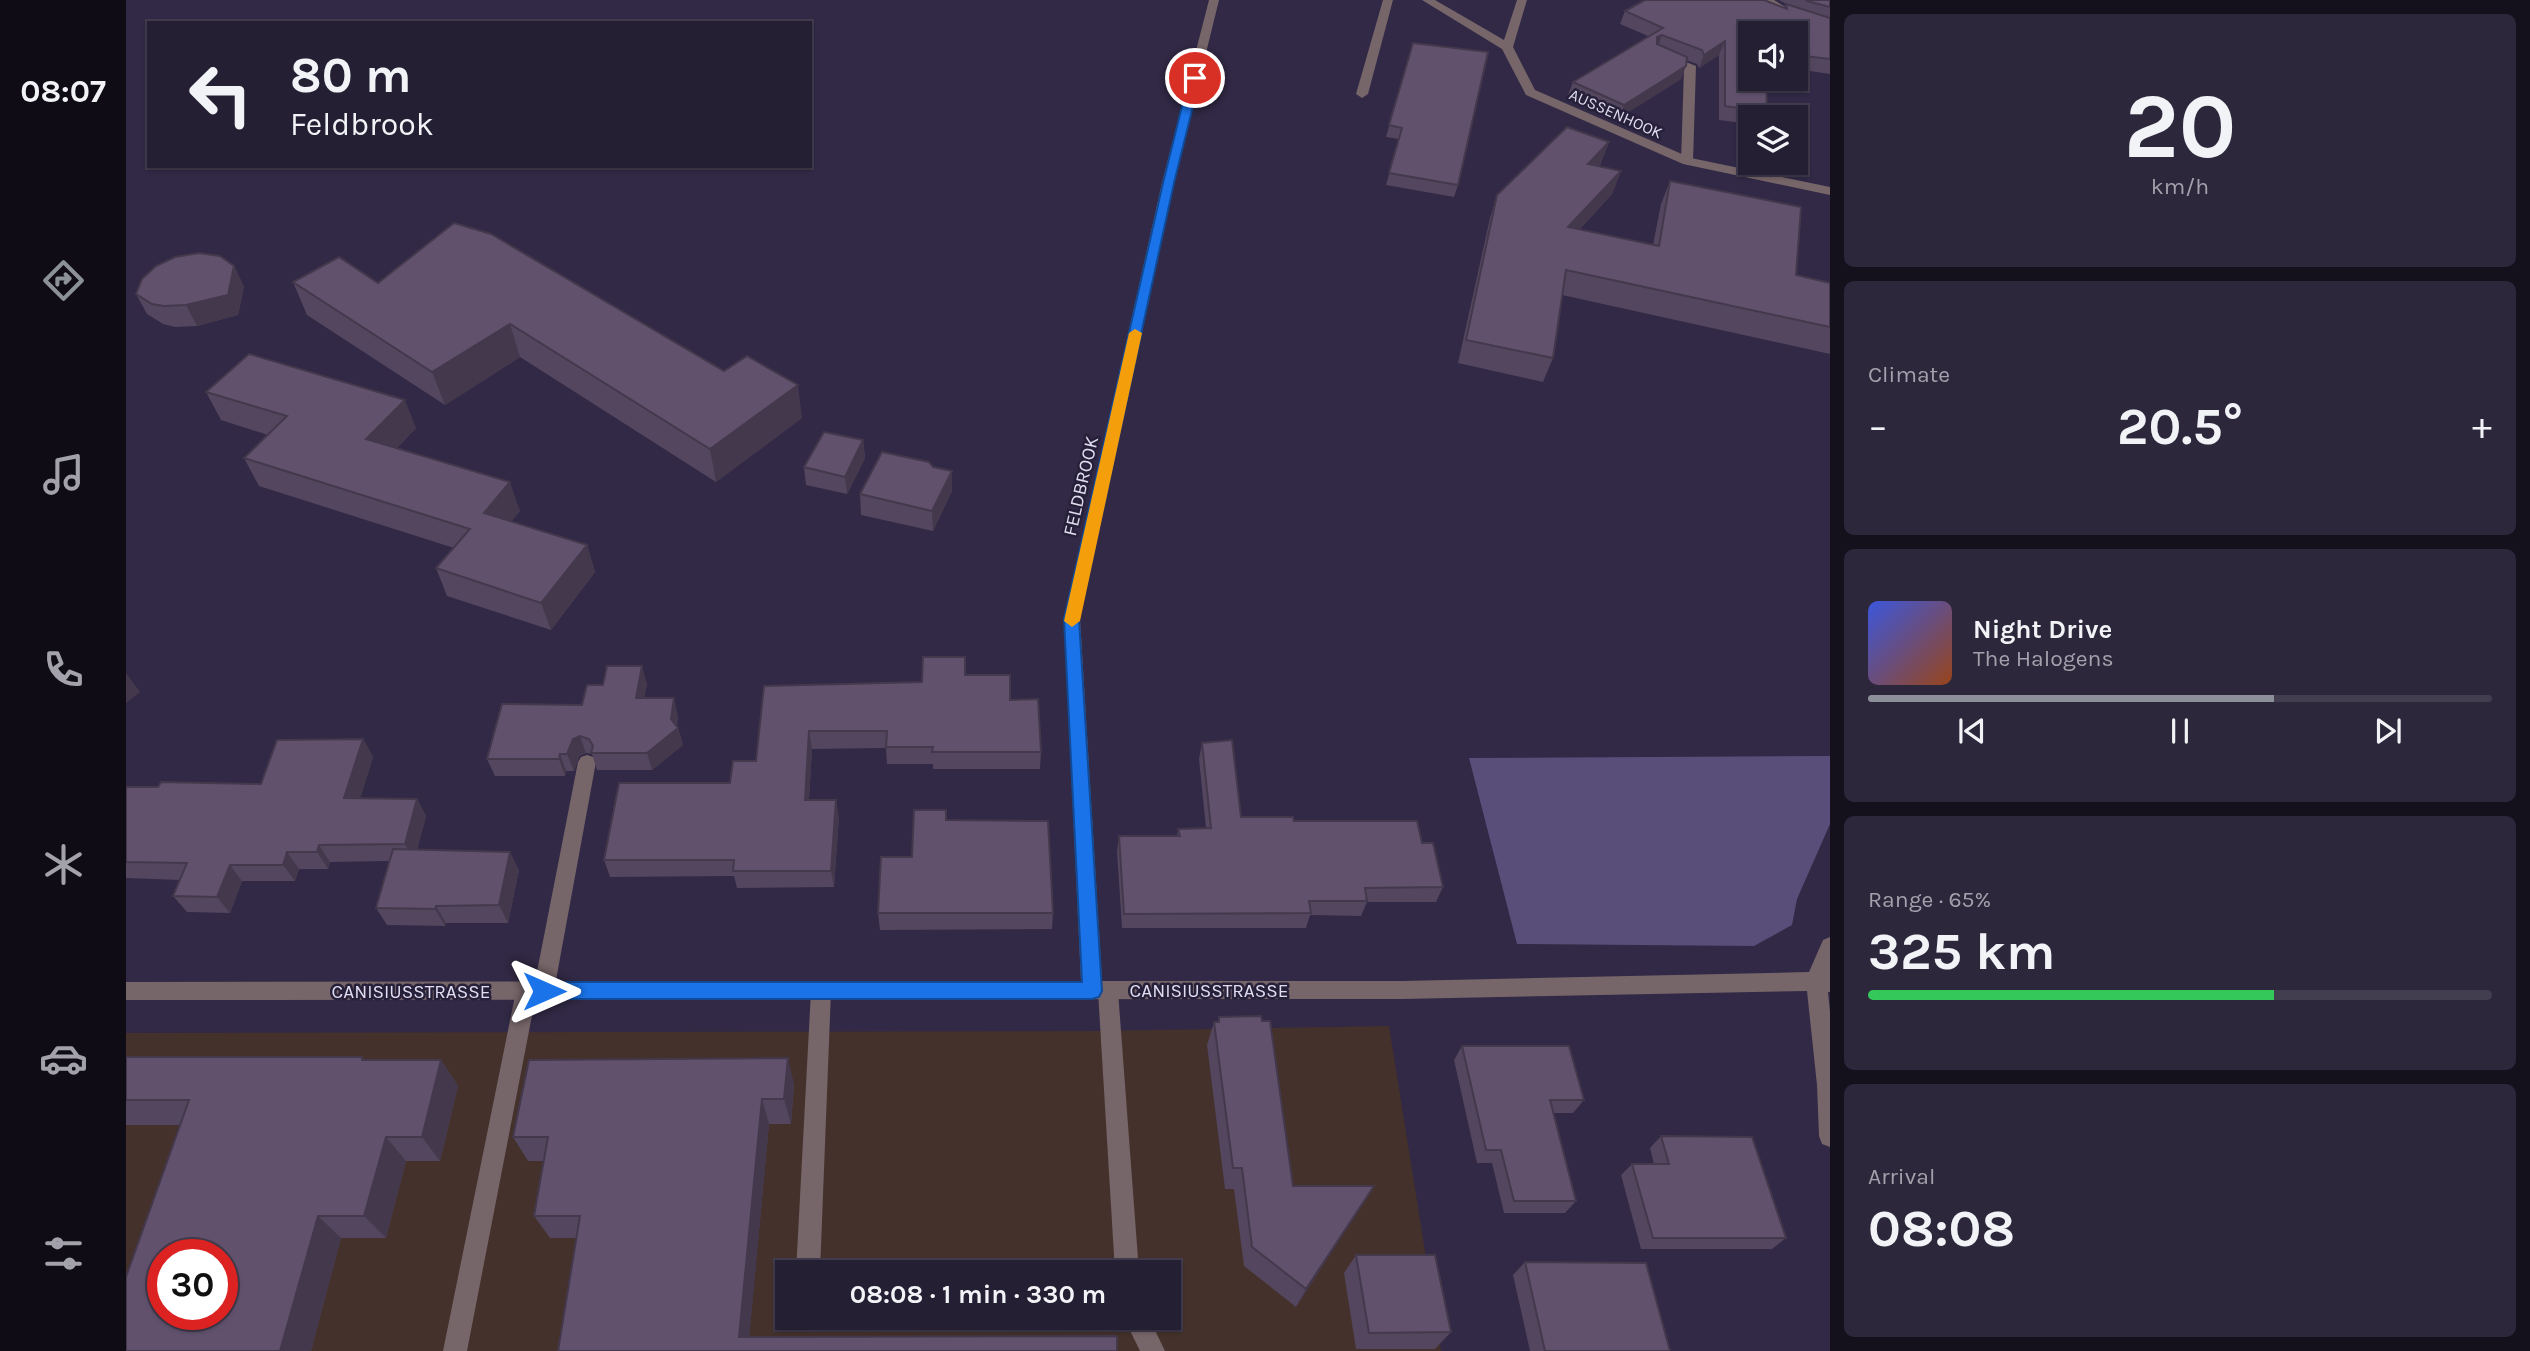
<!DOCTYPE html>
<meta charset="utf-8">
<style>
body{margin:0;font-family:Karla,sans-serif;background:#2d273c;color:#f1f3f6;height:100vh;display:flex;flex-direction:column;font-size:26px;white-space:nowrap}
*{box-sizing:border-box;margin:0}
p{font-size:23px;color:#a3a2ac}
.icon{flex:none;width:38px;height:38px;fill:none;stroke:currentColor;stroke-width:2;stroke-linecap:round;stroke-linejoin:round}
.map{position:relative;flex:1;overflow:hidden}
.drawer{display:flex;flex-direction:column;gap:14px;padding:14px;background:#14111d;width:700px}
.drawer>*{flex:none}
.hud{position:absolute;left:21px;top:21px;width:665px;height:147px;border-radius:0px;box-shadow:0 2px 5px #0004,0 0 0 2px #423d4f;background:#251f34;color:#f1f3f6;overflow:hidden}
.fabs{position:absolute;left:1612px;top:21px;display:grid;gap:14px}
.fabs a{display:grid;place-items:center;width:70px;height:70px;border-radius:0px;background:#251f34;box-shadow:0 2px 5px #0004,0 0 0 2px #423d4f;font-size:35px}
.speed{position:absolute;left:21px;top:1239px;display:flex;gap:14px;font-size:35px;font-weight:700;text-align:center}
.speed>*{display:grid;place-content:center;width:91px;height:91px;border-radius:50%;background:#251f34;box-shadow:0 2px 5px #0004,0 0 0 2px #423d4f;line-height:1}
.speed .limit{border:10px solid #d22;background:#fff;color:#111}
.pin{position:absolute;display:grid;place-items:center;width:60px;height:60px;color:#fff;margin:-30px;border:4px solid #fff;border-radius:50%;box-shadow:0 2px 7px #0007}
.me{position:absolute;width:77px;margin:-38px;rotate:90deg;stroke-linejoin:round;filter:drop-shadow(0 0 5px #0008)}
.turn{display:flex;align-items:center;gap:24px;height:147px;padding:0 28px;font-size:32px}
.turn .icon{width:91px;height:91px;stroke-width:2.5}
.turn b{display:block;font-size:49px;line-height:60px}
.big{font-size:52px;font-weight:700;line-height:1.1}
.drawer .tile{flex:1;display:flex;flex-direction:column;justify-content:center;gap:10px;min-width:0;padding:0 24px;border-radius:10px;background:#2d273c}
.drawer .dial{align-items:center;gap:0}
.dial b{font-size:91px;line-height:1}
.song{display:flex;align-items:center;gap:21px}
.cover{width:84px;height:84px;border-radius:10px;background:linear-gradient(135deg,hsl(230 70% 55%),hsl(20 70% 35%))}
.played{height:7px;border-radius:4px;background:linear-gradient(90deg,#8c9099 65%,#423d4f 65%)}
.keys{display:flex;justify-content:space-around;direction:ltr}
.heat{display:flex;justify-content:space-between;align-items:center;font-size:38px;direction:ltr}
.charge{height:10px;border-radius:5px;background:linear-gradient(90deg,#34c759 65%,#423d4f 0)}
.trip{position:absolute;left:649px;top:1260px;width:406px;height:70px;border-radius:0px;background:#251f34;box-shadow:0 2px 5px #0004,0 0 0 2px #423d4f;font-weight:700;line-height:70px;text-align:center}
main{display:flex;flex:1;min-height:0}
.menu{display:flex;flex-direction:column;width:126px;justify-content:space-around;align-items:center;background:#0f0c15;color:#a3a2ac}
.menu .icon{width:49px;height:49px}
.menu .active{color:#8c9099}
.menu b{font-size:32px;color:#f1f3f6}
.map>svg:first-child{display:block}
.industrial{fill:#44312b;fill-rule:evenodd}
.green{fill:#594e79}
.lines{fill:none;stroke-linecap:round;stroke-linejoin:round}
.lane{fill:#766569;fill-rule:evenodd}
.street{fill:#766569;fill-rule:evenodd}
.wall{fill:#53465e}
.shaded-wall{fill:#44394c}
.building{fill:#61516d;stroke:#44394c;stroke-width:2;fill-rule:evenodd}
.route{fill:#1a73e8;stroke:#114b97;stroke-width:2}
.slow{fill:#f59e0b}
.labels{text-anchor:middle;stroke-width:5;stroke-linejoin:round;paint-order:stroke}
.far-street-label{font-size:16px;fill:#e1ddef;stroke:#27203a}
.street-label{font-size:19px;fill:#e1ddef;stroke:#27203a}
</style>
<main>
<nav class="menu">
<b>08:07</b>
<svg class="icon active" aria-label="directions" viewBox="0 0 24 24"><path d="M12 3l9 9-9 9-9-9zM9 14v-3h6M13 9l2 2-2 2"/></svg>
<svg class="icon" aria-label="music" viewBox="0 0 24 24"><path d="M9 18V5l10-2v13"/><circle cx="6" cy="18" r="3"/><circle cx="16" cy="16" r="3"/></svg>
<svg class="icon" aria-label="phone" viewBox="0 0 24 24"><path d="M5 4h4l2 5-3 2q2 4 5 5l2-3 5 2v4C11 20 4 13 5 4z"/></svg>
<svg class="icon" aria-label="climate" viewBox="0 0 24 24"><path d="M12 3v18M4 7l16 10M4 17L20 7"/></svg>
<svg class="icon" aria-label="car" viewBox="0 0 24 24"><path d="M5 17H2v-5l4-1 3-4h7l3 4 3 1v5h-3M9 17h6M6 11h13"/><circle cx="7" cy="17" r="2"/><circle cx="17" cy="17" r="2"/></svg>
<svg class="icon" aria-label="filters" viewBox="0 0 24 24"><path d="M4 7h16M4 17h16"/><circle cx="9" cy="7" r="2"/><circle cx="15" cy="17" r="2"/></svg>
</nav>
<div class="map">
<svg width="1704" height="1351" viewBox="0 0 1704 1351">
<rect width="100%" height="100%" fill="#312945"/>
<path class="industrial" d="M 1263,1026 L 1315,1351 L 0,1351 L 0,1033 L 967,1031 ZM 37,1255 L 96,1255 L 96,1314 L 37,1314 ZM 662,1272 L 1043,1272 L 1043,1318 L 662,1318 Z"/>
<path class="green" d="M 1704,756 L 1704,824 L 1671,899 L 1666,925 L 1628,946 L 1391,944 L 1343,758 Z"/>
<g class="lines">
<g class="lane">
<path d="M 1257,0 L 1267,0 L 1242,94 L 1236,98 L 1230,94 Z"/>
<path d="M 1636,0 L 1648,0 L 1674,16 L 1704,24 L 1704,30 L 1659,17 Z"/>
<path d="M 1538,53 L 1570,66 L 1567,161 L 1561,165 L 1555,161 L 1558,68 L 1534,58 L 1534,54 Z"/>
<path d="M 461,755 L 467,757 L 470,762 L 428,991 L 425,998 L 418,1000 L 410,995 L 341,1351 L 317,1351 L 390,991 L 393,984 L 400,982 L 408,987 L 452,762 L 455,757 Z"/>
<path d="M 695,982 L 702,984 L 705,991 L 694,1272 L 670,1272 L 685,991 L 688,984 Z"/>
<path d="M 982,982 L 989,984 L 992,991 L 1013,1272 L 989,1272 L 972,991 L 975,984 Z"/>
<path d="M 998,1318 L 1023,1318 L 1039,1351 L 1014,1351 Z"/>
</g>
<g class="street">
<path d="M 1083,0 L 1093,0 L 1048,183 L 954,619 L 976,981 L 1276,981 L 1683,972 L 1697,940 L 1704,937 L 1704,992 L 1702,992 L 1704,1012 L 1704,1147 L 1696,1144 L 1693,1136 L 1691,1085 L 1681,991 L 1276,999 L 0,1000 L 0,982 L 955,981 L 938,619 L 1036,183 Z"/>
<path d="M 1296,0 L 1309,0 L 1378,40 L 1391,0 L 1401,0 L 1387,47 L 1409,90 L 1565,158 L 1704,187 L 1704,195 L 1557,164 L 1400,95 L 1376,49 Z"/>
</g>
</g>
<g class="wall">
<path d="M 1653,0 L 1704,0 L 1704,74 L 1670,69 L 1670,33 L 1624,79 L 1663,79 L 1659,86 L 1640,84 L 1641,112 L 1639,117 L 1624,117 L 1624,124 L 1593,120 L 1593,55 L 1573,68 L 1571,64 L 1560,60 L 1555,79 L 1493,118 L 1442,95 L 1447,82 L 1522,36 L 1494,24 L 1499,11 L 1658,8 L 1660,4 Z"/>
<path d="M 1287,43 L 1332,185 L 1328,197 L 1260,185 L 1273,139 L 1260,137 Z"/>
<path d="M 1483,142 L 1473,167 L 1495,171 L 1486,194 L 1453,230 L 1527,245 L 1535,204 L 1544,181 L 1670,275 L 1704,283 L 1704,354 L 1436,295 L 1427,358 L 1417,382 L 1332,363 L 1364,218 L 1371,195 Z"/>
<path d="M 328,223 L 676,418 L 590,482 L 394,357 L 319,405 L 181,315 L 167,282 L 252,283 Z"/>
<path d="M 108,266 L 118,287 L 112,315 L 71,326 L 49,327 L 37,324 L 21,314 L 10,294 Z"/>
<path d="M 80,392 L 290,428 L 271,448 L 394,511 L 385,521 L 461,545 L 469,572 L 425,630 L 321,596 L 310,568 L 328,548 L 133,486 L 118,458 L 142,435 L 95,420 Z"/>
<path d="M 737,440 L 739,458 L 721,494 L 680,485 L 678,467 Z"/>
<path d="M 807,467 L 826,491 L 807,531 L 735,515 L 734,494 Z"/>
<path d="M 839,675 L 884,700 L 915,752 L 914,769 L 807,769 L 807,764 L 761,764 L 760,748 L 686,749 L 683,800 L 713,817 L 708,887 L 611,888 L 608,876 L 484,877 L 478,860 L 604,783 L 630,761 L 638,686 L 796,682 Z"/>
<path d="M 521,684 L 518,698 L 552,716 L 551,726 L 552,728 L 557,745 L 526,770 L 471,770 L 466,754 L 460,753 L 453,756 L 448,771 L 440,771 L 439,776 L 369,776 L 361,759 L 456,705 Z"/>
<path d="M 237,739 L 247,757 L 234,798 L 291,799 L 300,816 L 291,850 L 393,870 L 382,923 L 320,923 L 319,926 L 261,925 L 250,908 L 263,861 L 204,862 L 202,869 L 173,869 L 169,881 L 116,881 L 104,913 L 61,912 L 47,896 L 54,880 L 0,878 L 0,787 L 32,787 L 135,784 Z"/>
<path d="M 1076,743 L 1115,817 L 1168,821 L 1296,843 L 1317,887 L 1310,902 L 1241,902 L 1235,916 L 1184,915 L 1180,928 L 996,928 L 991,851 L 993,836 L 1051,836 L 1052,829 L 1080,828 L 1073,759 Z"/>
<path d="M 820,820 L 927,913 L 926,929 L 754,930 L 752,913 L 786,857 Z"/>
<path d="M 1093,1017 L 1167,1186 L 1248,1186 L 1170,1307 L 1118,1266 L 1108,1189 L 1099,1189 L 1081,1045 L 1088,1022 L 1092,1022 Z"/>
<path d="M 1336,1046 L 1458,1100 L 1447,1113 L 1428,1113 L 1450,1201 L 1439,1213 L 1378,1213 L 1366,1163 L 1351,1163 L 1328,1060 Z"/>
<path d="M 0,1057 L 236,1057 L 239,1060 L 315,1060 L 332,1086 L 314,1161 L 280,1161 L 260,1238 L 215,1238 L 185,1351 L 0,1351 L 54,1125 L 0,1125 Z"/>
<path d="M 668,1084 L 665,1124 L 643,1124 L 623,1337 L 432,1351 L 451,1238 L 424,1238 L 408,1216 L 418,1161 L 402,1161 L 387,1137 Z"/>
<path d="M 1535,1136 L 1660,1238 L 1646,1249 L 1515,1249 L 1495,1175 L 1506,1164 L 1528,1164 L 1524,1148 Z"/>
<path d="M 1230,1255 L 1325,1332 L 1309,1349 L 1230,1349 L 1218,1273 Z"/>
<path d="M 1399,1262 L 1544,1351 L 1404,1351 L 1387,1275 Z"/>
</g>
<g class="shaded-wall">
<path d="M 1536,35 L 1531,48 L 1531,37 Z"/>
<path d="M 1599,41 L 1593,55 L 1573,68 L 1578,55 Z"/>
<path d="M 1560,66 L 1555,79 L 1493,118 L 1498,105 Z"/>
<path d="M 1483,142 L 1474,166 L 1453,188 L 1462,164 Z"/>
<path d="M 1495,171 L 1486,194 L 1433,251 L 1442,227 Z"/>
<path d="M 108,266 L 118,287 L 112,315 L 71,326 L 60,305 Z"/>
<path d="M 384,324 L 394,357 L 319,405 L 306,372 Z"/>
<path d="M 672,385 L 676,418 L 590,482 L 584,449 Z"/>
<path d="M 279,400 L 290,428 L 253,467 L 240,439 Z"/>
<path d="M 737,440 L 739,458 L 721,494 L 719,477 Z"/>
<path d="M 826,471 L 826,491 L 807,531 L 806,511 Z"/>
<path d="M 384,482 L 394,511 L 369,541 L 358,513 Z"/>
<path d="M 461,545 L 469,572 L 425,630 L 415,603 Z"/>
<path d="M 516,666 L 521,684 L 515,716 L 510,698 Z"/>
<path d="M 0,673 L 14,692 L 0,703 Z"/>
<path d="M 548,698 L 552,716 L 550,729 L 552,728 L 557,745 L 526,770 L 521,753 L 545,719 Z"/>
<path d="M 683,731 L 686,749 L 682,817 L 679,800 Z"/>
<path d="M 454,736 L 460,753 L 453,756 L 448,771 L 441,754 L 447,739 Z"/>
<path d="M 237,739 L 247,757 L 229,816 L 218,798 Z"/>
<path d="M 434,754 L 440,771 L 439,776 L 433,759 Z"/>
<path d="M 291,799 L 300,816 L 288,861 L 279,844 Z"/>
<path d="M 710,800 L 713,817 L 708,887 L 705,871 Z"/>
<path d="M 193,845 L 204,862 L 202,869 L 191,852 Z"/>
<path d="M 161,852 L 173,869 L 169,881 L 157,865 Z"/>
<path d="M 384,852 L 393,870 L 382,923 L 373,905 Z"/>
<path d="M 104,865 L 116,881 L 104,913 L 91,897 Z"/>
<path d="M 310,906 L 320,923 L 319,926 L 309,909 Z"/>
<path d="M 662,1058 L 668,1084 L 665,1124 L 658,1099 Z"/>
<path d="M 315,1060 L 332,1086 L 314,1161 L 296,1137 Z"/>
<path d="M 636,1099 L 643,1124 L 622,1351 L 613,1337 Z"/>
<path d="M 260,1137 L 280,1161 L 260,1238 L 238,1216 Z"/>
<path d="M 1248,1186 L 1236,1206 L 1170,1307 L 1180,1289 Z"/>
<path d="M 192,1216 L 215,1238 L 185,1351 L 154,1351 Z"/>
</g>
<g class="building">
<path d="M 1519,0 L 1638,0 L 1661,9 L 1660,4 L 1704,18 L 1704,59 L 1670,55 L 1670,33 L 1624,33 L 1624,79 L 1640,79 L 1641,112 L 1599,106 L 1599,41 L 1578,55 L 1576,50 L 1536,35 L 1531,37 L 1531,44 L 1561,57 L 1560,66 L 1498,105 L 1447,82 L 1537,28 L 1499,11 Z"/>
<path d="M 1680,0 L 1704,0 L 1704,7 L 1681,1 Z"/>
<path d="M 1287,43 L 1362,52 L 1332,185 L 1263,173 L 1276,128 L 1263,125 Z"/>
<path d="M 1441,127 L 1483,142 L 1462,164 L 1495,171 L 1442,227 L 1533,246 L 1544,181 L 1675,207 L 1670,275 L 1704,283 L 1704,327 L 1440,270 L 1427,358 L 1340,340 L 1371,195 Z"/>
<path d="M 328,223 L 365,234 L 598,371 L 621,356 L 672,385 L 584,449 L 384,324 L 306,372 L 167,282 L 213,257 L 252,283 Z"/>
<path d="M 73,253 L 94,256 L 108,266 L 102,295 L 60,305 L 38,306 L 26,304 L 10,294 L 16,279 L 30,266 L 49,257 Z"/>
<path d="M 123,354 L 279,400 L 240,439 L 384,482 L 358,513 L 461,545 L 415,603 L 310,568 L 344,529 L 118,458 L 161,416 L 80,392 Z"/>
<path d="M 698,432 L 737,440 L 719,477 L 678,467 Z"/>
<path d="M 756,452 L 803,462 L 807,467 L 826,471 L 806,511 L 734,494 Z"/>
<path d="M 797,657 L 839,657 L 839,675 L 884,675 L 884,700 L 912,699 L 915,752 L 806,752 L 807,747 L 760,747 L 761,731 L 683,731 L 679,800 L 710,800 L 705,871 L 607,871 L 608,860 L 478,860 L 493,783 L 604,783 L 607,761 L 630,761 L 638,686 L 796,682 Z"/>
<path d="M 481,666 L 516,666 L 510,698 L 548,698 L 545,719 L 552,728 L 521,753 L 465,753 L 467,746 L 463,739 L 454,736 L 447,739 L 441,754 L 434,754 L 433,759 L 361,759 L 376,704 L 456,705 L 461,685 L 477,685 Z"/>
<path d="M 237,739 L 218,798 L 291,799 L 279,844 L 193,845 L 191,852 L 161,852 L 157,865 L 104,865 L 91,897 L 47,896 L 61,863 L 0,862 L 0,787 L 32,787 L 35,782 L 135,784 L 151,740 Z"/>
<path d="M 1106,740 L 1115,817 L 1167,817 L 1168,821 L 1291,821 L 1296,843 L 1307,843 L 1317,887 L 1239,888 L 1241,901 L 1183,901 L 1185,913 L 998,914 L 993,836 L 1054,836 L 1052,829 L 1085,828 L 1076,743 Z"/>
<path d="M 788,810 L 820,810 L 820,820 L 922,821 L 927,913 L 752,913 L 755,857 L 786,857 Z"/>
<path d="M 267,849 L 384,852 L 373,905 L 310,906 L 309,909 L 250,908 Z"/>
<path d="M 1135,1016 L 1136,1021 L 1144,1021 L 1167,1186 L 1248,1186 L 1180,1289 L 1126,1247 L 1116,1168 L 1107,1168 L 1088,1022 L 1093,1022 L 1093,1017 Z"/>
<path d="M 1336,1046 L 1443,1046 L 1458,1100 L 1424,1100 L 1450,1201 L 1388,1201 L 1375,1150 L 1360,1150 Z"/>
<path d="M 0,1057 L 236,1057 L 236,1060 L 315,1060 L 296,1137 L 260,1137 L 238,1216 L 192,1216 L 154,1351 L 0,1351 L 0,1277 L 63,1100 L 0,1100 ZM 37,1255 L 96,1255 L 96,1314 L 37,1314 Z"/>
<path d="M 662,1058 L 658,1099 L 636,1099 L 613,1337 L 991,1336 L 991,1351 L 432,1351 L 454,1216 L 408,1216 L 422,1137 L 387,1137 L 403,1060 Z"/>
<path d="M 1535,1136 L 1626,1137 L 1660,1238 L 1527,1238 L 1506,1164 L 1543,1164 Z"/>
<path d="M 1230,1255 L 1309,1255 L 1325,1332 L 1243,1333 Z"/>
<path d="M 1399,1262 L 1520,1263 L 1544,1351 L 1419,1351 Z"/>
</g>
<path class="route" d="M 1069,75 L 1074,78 L 1048,183 L 953,619 L 976,991 L 973,997 L 966,999 L 418,999 L 411,997 L 408,991 L 411,985 L 418,982 L 956,982 L 938,619 L 1037,183 L 1063,78 Z"/>
<path class="slow" d="M 1009,329 L 1016,333 L 954,621 L 946,627 L 938,621 L 1003,333 Z"/>
<g class="labels">
<g class="far-street-label">
<text transform="translate(1490 113) rotate(24)" y="6">AUSSENHOOK</text>
</g>
<g class="street-label">
<text transform="translate(954 486) rotate(-77)" y="7">FELDBROOK</text>
<text x="1083" y="997">CANISIUSSTRASSE</text>
<text x="285" y="998">CANISIUSSTRASSE</text>
</g>
</g>
</svg>
<div class="fabs">
<a><svg class="icon" aria-label="sound" viewBox="0 0 24 24"><path d="M4 9h4l5-4v14l-5-4H4zM17 9q2 3 0 6"/></svg></a>
<a><svg class="icon" aria-label="layers" viewBox="0 0 24 24"><path d="M12 4l9 5-9 5-9-5zM3 14l9 5 9-5"/></svg></a>
</div>
<div class="speed"><div class="limit">30</div></div>
<div class="pin" style="left:1069px;top:78px;background:#d93025"><svg class="icon" aria-label="arrive" viewBox="0 0 24 24"><path d="M6 21V4h12l-3 4 3 4H6"/></svg></div>
<svg class="me" style="left:418px;top:991px" viewBox="-20 -20 40 40"><path d="M0-17L14 15 0 8-14 15z" fill="#1a73e8" stroke="#fff" stroke-width="4"/></svg>
<div class="trip">08:08 · 1 min · 330 m</div>
<div class="hud">
<div class="turn"><svg class="icon" aria-label="left" viewBox="0 0 24 24"><path d="M17 20v-9H6M10 6l-5 5 5 5"/></svg><div><b>80 m</b>Feldbrook</div></div>
</div>
</div>
<section class="drawer">
<div class="tile dial"><b>20</b><p>km/h</p></div>
<div class="tile"><p>Climate</p>
<div class="heat"><a>−</a><b class="big">20.5°</b><a>+</a></div>
</div>
<div class="tile">
<div class="song"><i class="cover"></i><div><b>Night Drive</b><p>The Halogens</p></div></div>
<div class="played"></div>
<div class="keys"><svg class="icon" aria-label="previous" viewBox="0 0 24 24"><path d="M18 5L8 12l10 7zM5 5v14"/></svg><svg class="icon" aria-label="pause" viewBox="0 0 24 24"><path d="M8 5v14M16 5v14"/></svg><svg class="icon" aria-label="next" viewBox="0 0 24 24"><path d="M6 5l10 7-10 7zM19 5v14"/></svg></div>
</div>
<div class="tile"><p>Range · 65%</p><b class="big">325 km</b><div class="charge"></div></div>
<div class="tile"><p>Arrival</p><b class="big">08:08</b></div>
</section>
</main>
